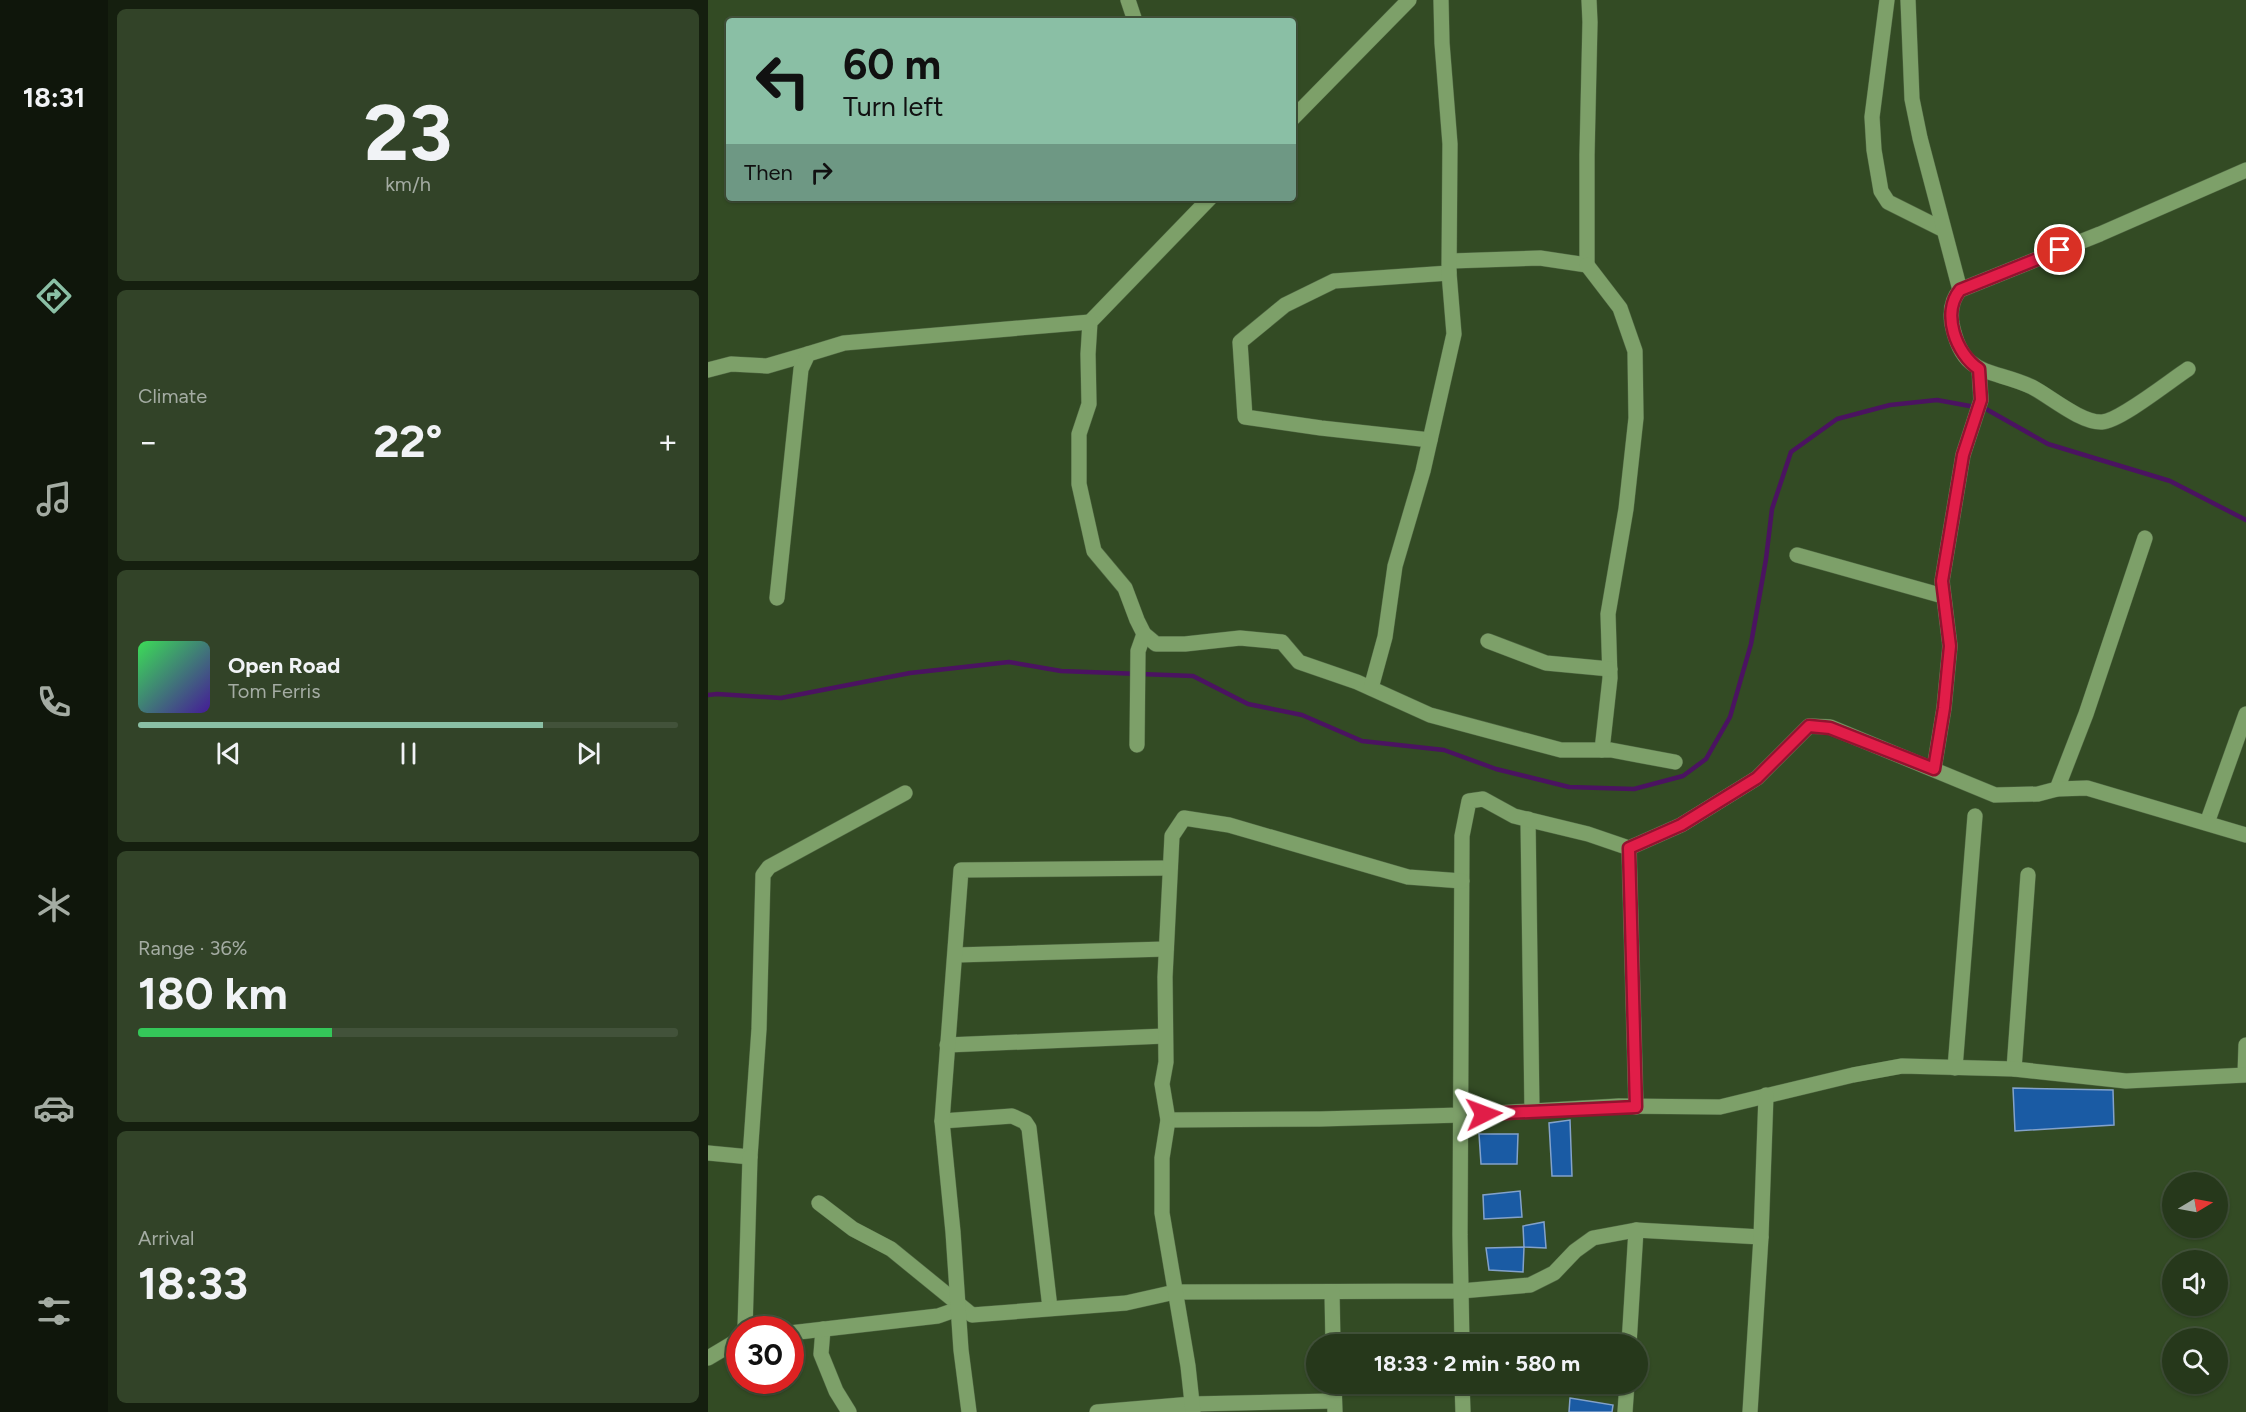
<!DOCTYPE html>
<meta charset="utf-8">
<style>
body{margin:0;font-family:Figtree,sans-serif;background:#324328;color:#f1f3f6;height:100vh;display:flex;flex-direction:column;font-size:22px;white-space:nowrap}
*{box-sizing:border-box;margin:0}
p{font-size:20px;color:#a4aca3}
.icon{flex:none;width:33px;height:33px;fill:none;stroke:currentColor;stroke-width:2;stroke-linecap:round;stroke-linejoin:round}
.map{position:relative;flex:1;overflow:hidden}
.drawer{display:flex;flex-direction:column;gap:9px;padding:9px;background:#151f0f;width:600px}
.drawer>*{flex:none}
.guide{position:absolute;left:18px;top:18px;width:570px;height:183px;border-radius:6px;box-shadow:0 2px 4px #0004,0 0 0 2px #42523a;background:#8abfa5;color:#111;overflow:hidden}
.needle{width:39px;rotate:80deg}
.controls{position:absolute;left:1454px;top:1172px;display:grid;gap:12px}
.controls a{display:grid;place-items:center;width:66px;height:66px;border-radius:50%;background:#26381b;box-shadow:0 2px 4px #0004,0 0 0 2px #42523a;font-size:30px}
.speed{position:absolute;left:18px;top:1316px;display:flex;gap:12px;font-size:30px;font-weight:700;text-align:center}
.speed>*{display:grid;place-content:center;width:78px;height:78px;border-radius:50%;background:#26381b;box-shadow:0 2px 4px #0004,0 0 0 2px #42523a;line-height:1}
.speed .limit{border:9px solid #d22;background:#fff;color:#111}
.pin{position:absolute;display:grid;place-items:center;width:51px;height:51px;color:#fff;margin:-26px;border:3px solid #fff;border-radius:50%;box-shadow:0 2px 6px #0007}
.me{position:absolute;width:66px;margin:-33px;rotate:87deg;stroke-linejoin:round;filter:drop-shadow(0 0 4px #0008)}
.turn{display:flex;align-items:center;gap:21px;height:126px;padding:0 18px;font-size:27px}
.turn .icon{width:78px;height:78px;stroke-width:2.5}
.turn b{display:block;font-size:42px;line-height:51px}
.then{display:flex;align-items:center;height:57px;padding:0 18px;background:#0003;gap:12px;font-size:22px}
.big{font-size:45px;font-weight:700;line-height:1.1}
.drawer .card{flex:1;display:flex;flex-direction:column;justify-content:center;gap:9px;min-width:0;padding:0 21px;border-radius:9px;background:#324328}
.drawer .dial{align-items:center;gap:0}
.dial b{font-size:78px;line-height:1}
.song{display:flex;align-items:center;gap:18px}
.cover{width:72px;height:72px;border-radius:9px;background:linear-gradient(135deg,hsl(130 70% 55%),hsl(260 70% 35%))}
.played{height:6px;border-radius:3px;background:linear-gradient(90deg,#8abfa5 75%,#42523a 75%)}
.keys{display:flex;justify-content:space-around;direction:ltr}
.heat{display:flex;justify-content:space-between;align-items:center;font-size:33px;direction:ltr}
.charge{height:9px;border-radius:4px;background:linear-gradient(90deg,#34c759 36%,#42523a 0)}
.trip{position:absolute;left:598px;top:1334px;width:342px;height:60px;border-radius:30px;background:#26381b;box-shadow:0 2px 4px #0004,0 0 0 2px #42523a;font-weight:700;line-height:60px;text-align:center}
main{display:flex;flex:1;min-height:0}
.dock{display:flex;flex-direction:column;width:108px;justify-content:space-around;align-items:center;background:#0f160b;color:#a4aca3}
.dock .icon{width:42px;height:42px}
.dock .on{color:#8abfa5}
.dock b{font-size:27px;color:#f1f3f6}
.map>svg:first-child{display:block}
.lines{fill:none;stroke-linecap:round;stroke-linejoin:round}
.stream{stroke:#4b1361;stroke-width:4.5}
.building{fill:#1a5ba4;stroke:#83a2ca;stroke-width:1.5}
.minor-casing{stroke:#506743;stroke-width:16}
.minor{stroke:#7da069;stroke-width:15}
.route-casing{stroke:#92132f;stroke-width:15}
.route{stroke:#e11d48;stroke-width:10}
</style>
<main>
<nav class="dock">
<b>18:31</b>
<svg class="icon on" aria-label="directions" viewBox="0 0 24 24"><path d="M12 3l9 9-9 9-9-9zM9 14v-3h6M13 9l2 2-2 2"/></svg>
<svg class="icon" aria-label="music" viewBox="0 0 24 24"><path d="M9 18V5l10-2v13"/><circle cx="6" cy="18" r="3"/><circle cx="16" cy="16" r="3"/></svg>
<svg class="icon" aria-label="phone" viewBox="0 0 24 24"><path d="M5 4h4l2 5-3 2q2 4 5 5l2-3 5 2v4C11 20 4 13 5 4z"/></svg>
<svg class="icon" aria-label="climate" viewBox="0 0 24 24"><path d="M12 3v18M4 7l16 10M4 17L20 7"/></svg>
<svg class="icon" aria-label="car" viewBox="0 0 24 24"><path d="M5 17H2v-5l4-1 3-4h7l3 4 3 1v5h-3M9 17h6M6 11h13"/><circle cx="7" cy="17" r="2"/><circle cx="17" cy="17" r="2"/></svg>
<svg class="icon" aria-label="filters" viewBox="0 0 24 24"><path d="M4 7h16M4 17h16"/><circle cx="9" cy="7" r="2"/><circle cx="15" cy="17" r="2"/></svg>
</nav>
<section class="drawer">
<div class="card dial"><b>23</b><p>km/h</p></div>
<div class="card"><p>Climate</p>
<div class="heat"><a>−</a><b class="big">22°</b><a>+</a></div>
</div>
<div class="card">
<div class="song"><i class="cover"></i><div><b>Open Road</b><p>Tom Ferris</p></div></div>
<div class="played"></div>
<div class="keys"><svg class="icon" aria-label="previous" viewBox="0 0 24 24"><path d="M18 5L8 12l10 7zM5 5v14"/></svg><svg class="icon" aria-label="pause" viewBox="0 0 24 24"><path d="M8 5v14M16 5v14"/></svg><svg class="icon" aria-label="next" viewBox="0 0 24 24"><path d="M6 5l10 7-10 7zM19 5v14"/></svg></div>
</div>
<div class="card"><p>Range · 36%</p><b class="big">180 km</b><div class="charge"></div></div>
<div class="card"><p>Arrival</p><b class="big">18:33</b></div>
</section>
<div class="map">
<svg width="1538" height="1412" viewBox="0 0 1538 1412">
<rect width="100%" height="100%" fill="#334b24"/>
<g class="lines">
<path class="stream" d="M 0,695 L 9,694 L 73,698 L 202,673 L 301,662 L 353,671 L 485,676 L 540,704 L 594,715 L 654,741 L 736,750 L 788,769 L 861,787 L 926,789 L 975,776 L 998,759 L 1022,717 L 1043,644 L 1058,559 L 1064,509 L 1083,452 L 1129,419 L 1182,405 L 1229,400 L 1278,409 L 1340,444 L 1462,481 L 1538,520"/>
</g>
<g class="building">
<path d="M 1305,1088 L 1405,1090 L 1406,1125 L 1307,1131 Z"/>
<path d="M 862,1120 L 864,1176 L 844,1176 L 841,1123 Z"/>
<path d="M 771,1134 L 810,1134 L 809,1164 L 773,1164 Z"/>
<path d="M 812,1191 L 814,1217 L 776,1219 L 775,1195 Z"/>
<path d="M 836,1222 L 838,1248 L 816,1247 L 815,1226 Z"/>
<path d="M 816,1247 L 815,1272 L 781,1270 L 778,1248 Z"/>
<path d="M 862,1398 L 905,1405 L 904,1412 L 861,1412 Z"/>
</g>
<g class="lines">
<defs>
<g id="minor">
<path d="M 420,0 L 427,21"/>
<path d="M 1179,0 L 1164,117 L 1166,150 L 1173,191 L 1180,202 L 1234,229"/>
<path d="M 1200,0 L 1204,99 L 1212,138 L 1252,290"/>
<path d="M 585,118 L 701,0"/>
<path d="M 502,198 L 382,322 L 380,354 L 381,404 L 371,434 L 371,484 L 386,551 L 417,588 L 429,620 L 436,634 L 448,644 L 477,644 L 532,638 L 574,642 L 591,662 L 649,682 L 722,715 L 853,750 L 903,750 L 967,762"/>
<path d="M 743,261 L 832,258 L 879,265 L 879,155 L 882,22 L 881,0"/>
<path d="M 879,265 L 912,308 L 927,351 L 928,418 L 918,509 L 900,614 L 902,678 L 894,750"/>
<path d="M 1480,369 C 1463,380 1412,421 1394,422 C 1373,423 1343,397 1324,387 C 1284,368 1255,379 1244,324 C 1242,311 1244,299 1252,290 L 1392,234 L 1538,170"/>
<path d="M 0,370 L 23,364 L 59,366 L 100,354"/>
<path d="M 722,440 L 613,428 L 537,417 L 532,342 L 577,305 L 626,281 L 741,273"/>
<path d="M 1089,555 L 1235,596"/>
<path d="M 69,598 L 93,369 L 100,354 L 136,343 L 382,322"/>
<path d="M 780,641 L 838,663 L 902,669"/>
<path d="M 663,688 L 677,637 L 687,566 L 715,471 L 746,334 L 741,273 L 742,144 L 734,43 L 733,0"/>
<path d="M 429,745 L 430,651 L 436,634"/>
<path d="M 1226,769 L 1236,708 L 1242,646 L 1234,581 L 1255,455 L 1273,400 L 1271,369"/>
<path d="M 1349,789 L 1378,714 L 1437,538"/>
<path d="M 820,819 L 824,1111"/>
<path d="M 1499,823 L 1538,714"/>
<path d="M 921,848 L 928,1107"/>
<path d="M 248,955 L 458,949"/>
<path d="M 239,1045 L 457,1036"/>
<path d="M 1247,1068 L 1267,816"/>
<path d="M 1306,1069 L 1320,875"/>
<path d="M 1537,1074 L 1538,1045"/>
<path d="M 460,1120 L 612,1119 L 753,1115 L 911,1106 L 1012,1107 L 1145,1075 L 1194,1066 L 1306,1069 L 1418,1081 L 1538,1075"/>
<path d="M 234,1121 L 304,1116 L 317,1122 L 321,1128 L 342,1308"/>
<path d="M 0,1153 L 42,1157 L 51,1029 L 55,875 L 61,867 L 197,793"/>
<path d="M 111,1203 L 145,1229 L 183,1249 L 264,1315 L 418,1303 L 467,1292 L 753,1291 L 822,1285 L 846,1273 L 867,1251 L 885,1238 L 928,1230"/>
<path d="M 624,1292 L 625,1344"/>
<path d="M 37,1329 L 42,1157"/>
<path d="M 115,1329 L 113,1354 L 128,1391 L 141,1412"/>
<path d="M 82,1333 L 230,1316 L 247,1310 L 250,1302"/>
<path d="M 754,1344 L 752,1235 L 754,836 L 761,801 L 775,799 L 806,816 L 880,834 L 921,848 L 973,825 L 1049,778 L 1101,726 L 1122,727 L 1287,795 L 1330,794 L 1349,789 L 1379,788 L 1538,835"/>
<path d="M 921,1344 L 928,1230 L 1053,1237"/>
<path d="M 0,1358 L 32,1339"/>
<path d="M 626,1383 L 627,1412"/>
<path d="M 754,1383 L 755,1412"/>
<path d="M 261,1412 L 253,1350 L 245,1232 L 234,1121 L 253,870 L 462,868"/>
<path d="M 389,1412 L 484,1404 L 626,1401"/>
<path d="M 485,1412 L 480,1366 L 454,1213 L 454,1158 L 460,1120 L 454,1084 L 458,1062 L 457,977 L 464,836 L 476,818 L 521,825 L 700,877 L 754,881"/>
<path d="M 917,1412 L 919,1383"/>
<path d="M 1042,1412 L 1053,1237 L 1058,1095"/>
</g>
</defs>
<use href="#minor" class="minor-casing"/>
<use href="#minor" class="minor"/>
</g>
<g class="lines">
<defs>
<path id="route" d="M 776,1114 L 928,1107 L 921,848 L 973,825 L 1049,778 L 1101,726 L 1122,728 L 1226,769 L 1236,708 L 1242,646 L 1234,581 L 1255,455 L 1273,400 L 1271,369 C 1248,354 1233,313 1252,290 L 1352,250"/>
</defs>
<use href="#route" class="route-casing"/>
<use href="#route" class="route"/>
</g>
</svg>
<div class="controls">
<a><svg class="needle" viewBox="-14 -14 28 28"><path d="M0-13l5 13h-10z" fill="#e53935"/><path d="M0 13l5-13h-10z" fill="#a4aca3"/></svg></a>
<a><svg class="icon" aria-label="sound" viewBox="0 0 24 24"><path d="M4 9h4l5-4v14l-5-4H4zM17 9q2 3 0 6"/></svg></a>
<a><svg class="icon" aria-label="search" viewBox="0 0 24 24"><circle cx="10" cy="10" r="6"/><path d="M15 15l6 6"/></svg></a>
</div>
<div class="speed"><div class="limit">30</div></div>
<div class="pin" style="left:1352px;top:250px;background:#d93025"><svg class="icon" aria-label="arrive" viewBox="0 0 24 24"><path d="M6 21V4h12l-3 4 3 4H6"/></svg></div>
<svg class="me" style="left:776px;top:1114px" viewBox="-20 -20 40 40"><path d="M0-17L14 15 0 8-14 15z" fill="#e11d48" stroke="#fff" stroke-width="4"/></svg>
<div class="trip">18:33 · 2 min · 580 m</div>
<div class="guide">
<div class="turn"><svg class="icon" aria-label="left" viewBox="0 0 24 24"><path d="M17 20v-9H6M10 6l-5 5 5 5"/></svg><div><b>60 m</b>Turn left</div></div>
<div class="then">Then<svg class="icon" aria-label="right" viewBox="0 0 24 24"><path d="M7 20v-9h11M14 6l5 5-5 5"/></svg></div>
</div>
</div>
</main>
